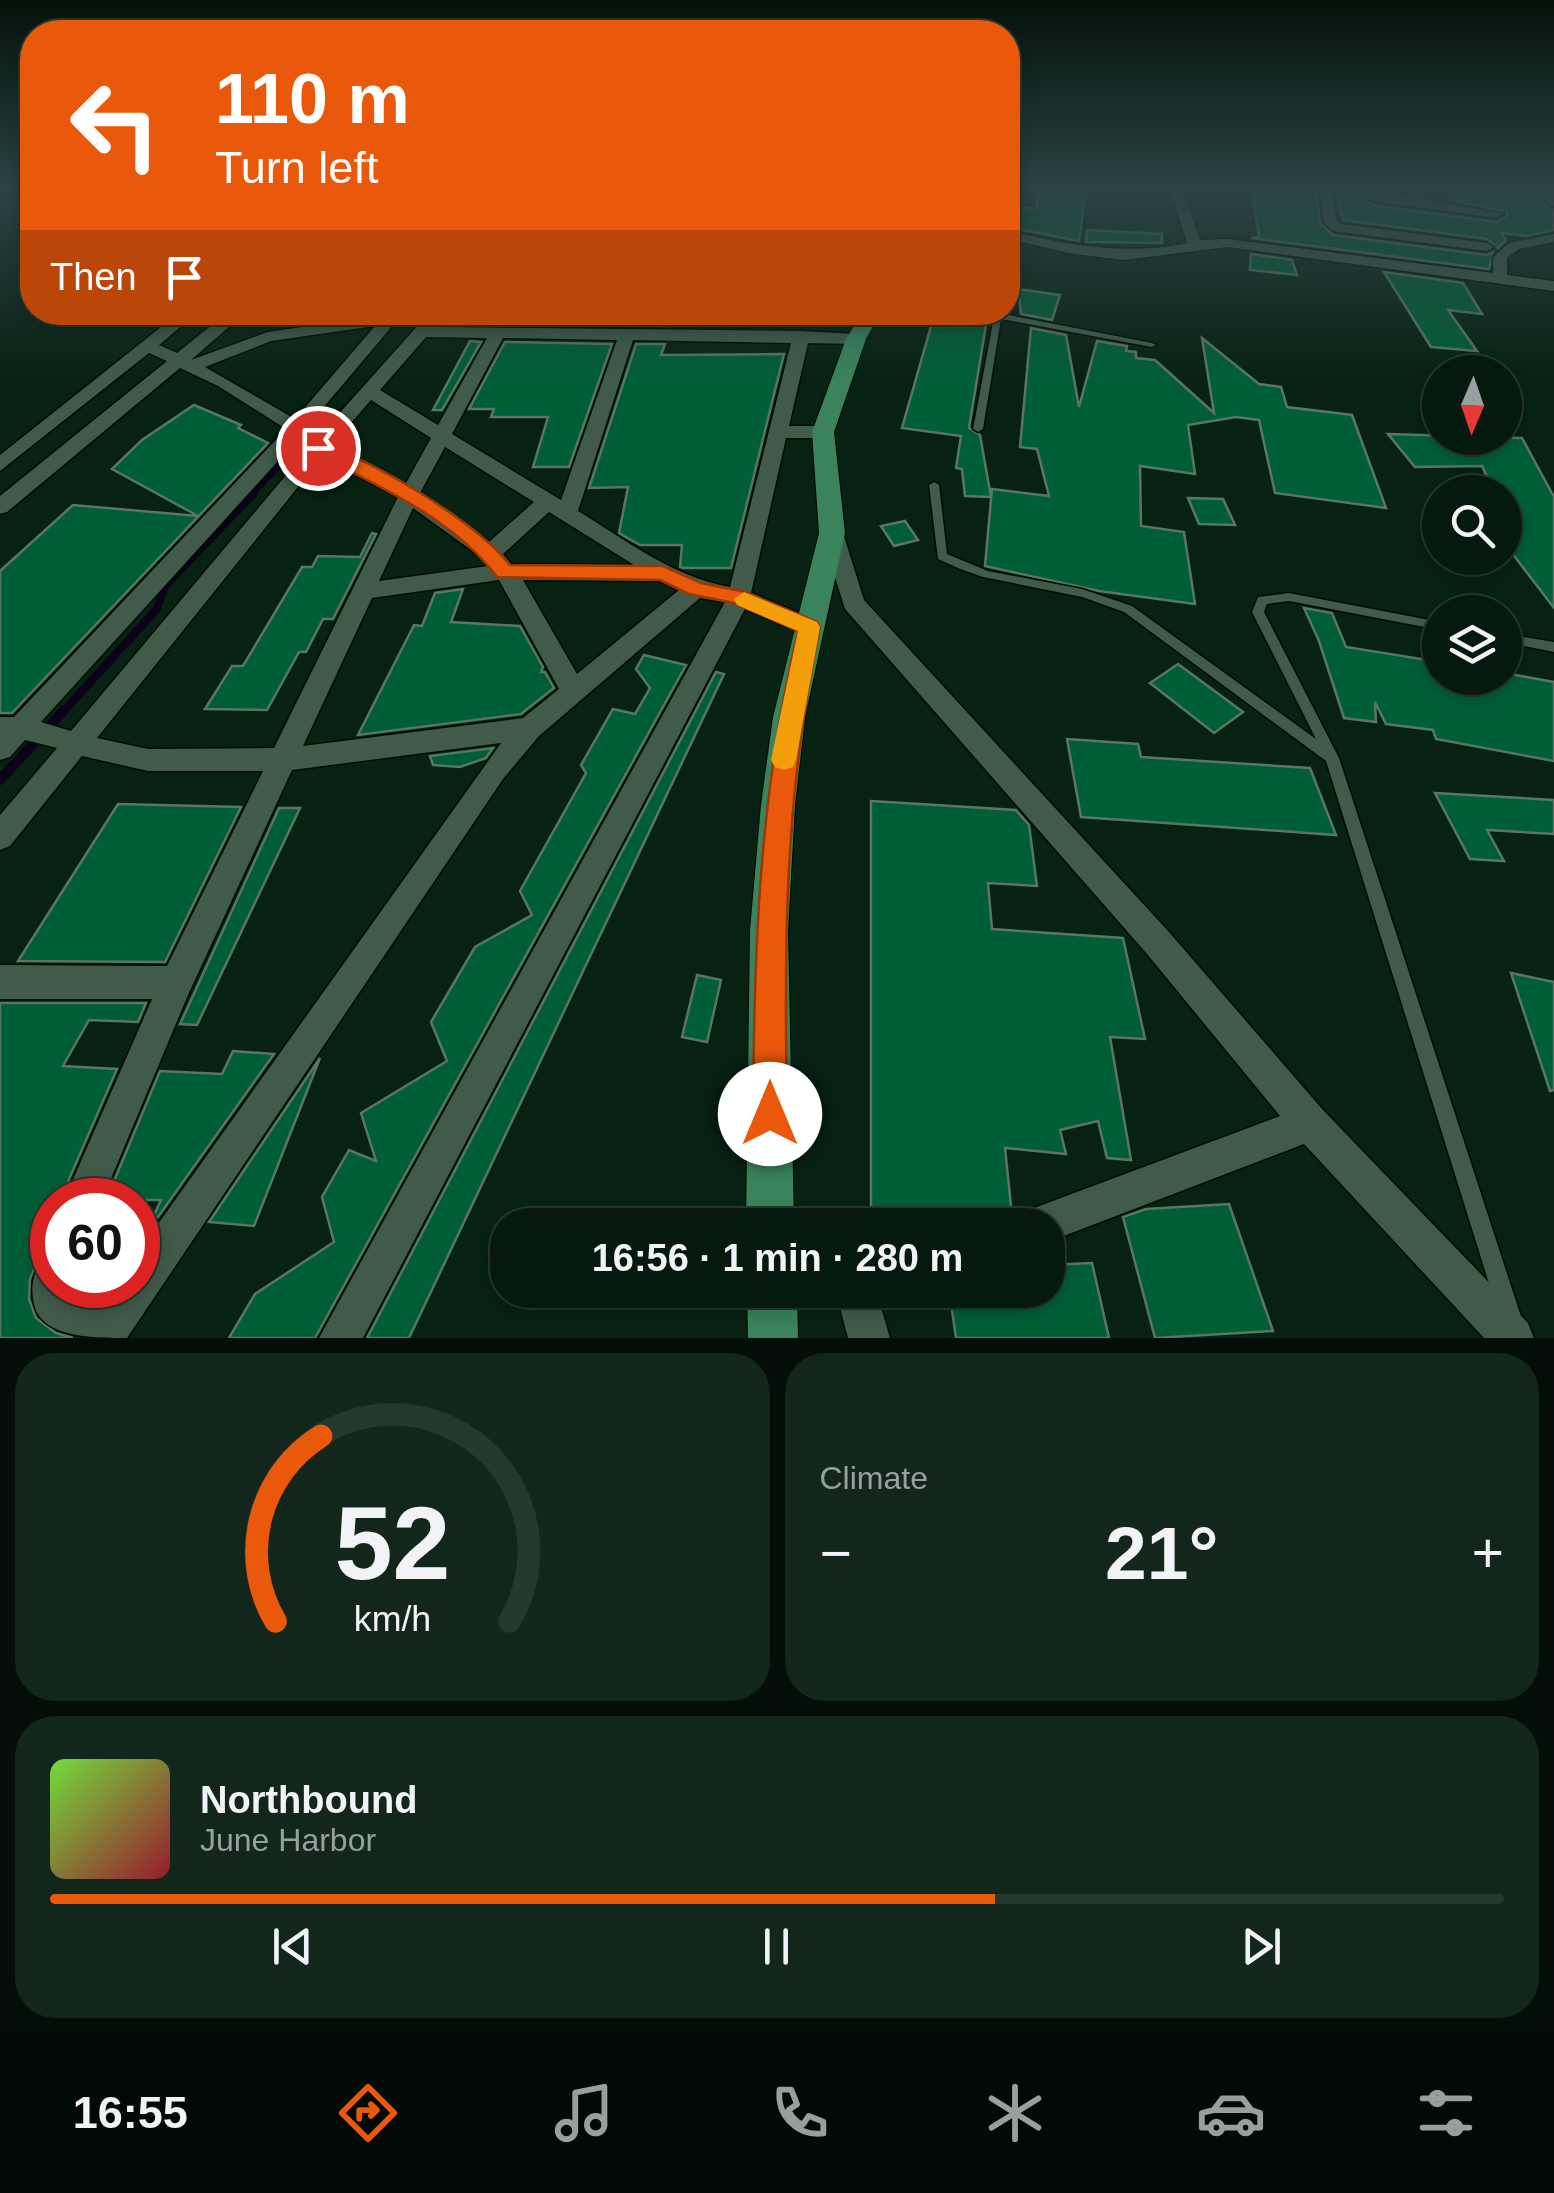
<!DOCTYPE html>
<meta charset="utf-8">
<style>
body{margin:0;font-family:Arial,sans-serif;background:#13261c;color:#f1f3f6;height:100vh;display:flex;flex-direction:column;font-size:38px;white-space:nowrap}
*{box-sizing:border-box;margin:0}
p{font-size:32px;color:#97a09e}
.icon{flex:none;width:55px;height:55px;fill:none;stroke:currentColor;stroke-width:2;stroke-linecap:round;stroke-linejoin:round}
.map{position:relative;height:1338px;overflow:hidden}
.drawer{display:flex;flex-direction:column;gap:15px;padding:15px;background:#030e08;flex:1}
.drawer>*{flex:none}
.top-card{position:absolute;left:20px;top:20px;width:1000px;height:305px;border-radius:40px;box-shadow:0 5px 15px #0003,0 0 0 2px #26382e;background:#ea580c;color:#fff;overflow:hidden}
.needle{width:65px;rotate:182deg}
.tools{position:absolute;left:1422px;top:355px;display:grid;gap:20px}
.tools a{display:grid;place-items:center;width:100px;height:100px;border-radius:50%;background:#05190e;box-shadow:0 5px 15px #0003,0 0 0 2px #26382e;font-size:50px}
.speed{position:absolute;left:30px;top:1178px;display:flex;gap:20px;font-size:50px;font-weight:700;text-align:center}
.speed>*{display:grid;place-content:center;width:130px;height:130px;border-radius:50%;background:#05190e;box-shadow:0 5px 15px #0003,0 0 0 2px #26382e;line-height:1}
.speed .limit{border:15px solid #d22;background:#fff;color:#111}
.pin{position:absolute;display:grid;place-items:center;width:85px;height:85px;color:#fff;margin:-42px;border:5px solid #fff;border-radius:50%;box-shadow:0 2px 10px #0007}
.me{position:absolute;width:110px;margin:-55px;rotate:0deg;stroke-linejoin:round;filter:drop-shadow(0 0 8px #0008)}
.turn{display:flex;align-items:center;gap:35px;height:210px;padding:0 30px;font-size:45px}
.turn .icon{width:130px;height:130px;stroke-width:2.5}
.turn b{display:block;font-size:70px;line-height:85px}
.then{display:flex;align-items:center;height:95px;padding:0 30px;background:#0003;gap:20px;font-size:38px}
.big{font-size:75px;font-weight:700;line-height:1.1}
.drawer .tile{flex:1;display:flex;flex-direction:column;justify-content:center;gap:15px;min-width:0;padding:0 35px;border-radius:40px;background:#13261c}
.drawer .dial{align-items:center;gap:0}
.dial svg{height:260px;overflow:visible;fill:none;stroke:#26382e;stroke-width:7;stroke-linecap:round;text-anchor:middle}
.dial text{fill:#f1f3f6;stroke:none}
.song{display:flex;align-items:center;gap:30px}
.cover{width:120px;height:120px;border-radius:15px;background:linear-gradient(135deg,hsl(100 70% 55%),hsl(350 70% 35%))}
.played{height:10px;border-radius:5px;background:linear-gradient(90deg,#ea580c 65%,#26382e 65%)}
.keys{display:flex;justify-content:space-around;direction:ltr}
.heat{display:flex;justify-content:space-between;align-items:center;font-size:55px;direction:ltr}
.drawer .tiles{flex:1;display:grid;gap:15px;grid-template-columns:1fr 1fr}
.tile:last-child{grid-column:span 2}
.trip{position:absolute;left:490px;top:1208px;width:575px;height:100px;border-radius:40px;background:#05190e;box-shadow:0 5px 15px #0003,0 0 0 2px #26382e;font-weight:700;line-height:100px;text-align:center}
.tab-bar{display:flex;height:160px;justify-content:space-around;align-items:center;background:#020a06;color:#97a09e}
.tab-bar .icon{width:70px;height:70px}
.tab-bar .current{color:#ea580c}
.tab-bar b{font-size:45px;color:#f1f3f6}
.map>svg:first-child{display:block}
.lines{fill:none;stroke-linecap:round;stroke-linejoin:round}
.stream-far2{stroke:#0d0019;stroke-width:6}
.stream-far1{stroke:#0d0019;stroke-width:8}
.stream{stroke:#0d0019;stroke-width:10}
.building{fill:#005e36;stroke:#597563;stroke-width:2.5}
.service-casing{stroke:#000b02;stroke-width:3}
.minor-casing{stroke:#000b02;stroke-width:3}
.primary-casing{stroke:#000b02;stroke-width:2}
.service{fill:#405b4a;fill-rule:evenodd}
.minor{fill:#405b4a;fill-rule:evenodd}
.primary{fill:#3a835c;fill-rule:evenodd}
.route{fill:#ea580c;stroke:#983908;stroke-width:2.5}
.slow{fill:#f59e0b}
</style>
<div class="map">
<svg width="1554" height="1338" viewBox="0 0 1554 1338">
<rect width="100%" height="100%" fill="#072113"/>
<g class="lines">
<path class="stream-far2" d="M 250,496 L 280,465"/>
<path class="stream-far1" d="M 62,713 L 157,609 L 165,586 L 253,494"/>
<path class="stream" d="M 0,780 L 64,710"/>
</g>
<g class="building">
<path d="M 1040,191 L 1086,191 L 1079,241 L 1009,227 L 1008,206 L 1036,209 Z"/>
<path d="M 1252,191 L 1316,191 L 1320,223 L 1333,235 L 1487,255 L 1493,252 L 1489,269 L 1251,238 L 1259,237 Z"/>
<path d="M 1336,191 L 1378,206 L 1496,222 L 1506,217 L 1507,212 L 1451,200 L 1447,191 L 1538,191 L 1546,207 L 1554,210 L 1554,230 L 1527,236 L 1501,233 L 1506,240 L 1498,248 L 1487,239 L 1343,220 Z"/>
<path d="M 1087,230 L 1162,234 L 1162,243 L 1086,242 Z"/>
<path d="M 1251,254 L 1292,260 L 1297,275 L 1250,270 Z"/>
<path d="M 1384,272 L 1463,283 L 1482,314 L 1448,310 L 1477,351 L 1431,347 Z"/>
<path d="M 1018,289 L 1060,295 L 1052,320 L 1021,314 Z"/>
<path d="M 935,312 L 970,312 L 987,319 L 969,428 L 980,435 L 991,497 L 965,496 L 962,469 L 956,468 L 961,436 L 902,428 Z"/>
<path d="M 484,315 L 559,315 L 556,322 L 672,321 L 670,326 L 479,324 Z"/>
<path d="M 1031,328 L 1066,335 L 1079,407 L 1097,341 L 1127,346 L 1126,351 L 1136,352 L 1136,358 L 1155,360 L 1214,413 L 1202,338 L 1259,384 L 1281,387 L 1287,407 L 1352,415 L 1386,508 L 1275,493 L 1259,420 L 1236,417 L 1188,425 L 1195,474 L 1140,466 L 1141,526 L 1184,532 L 1195,604 L 1099,591 L 985,566 L 992,489 L 1049,496 L 1037,449 L 1020,447 Z"/>
<path d="M 470,341 L 481,342 L 442,410 L 433,410 Z"/>
<path d="M 505,342 L 612,344 L 569,467 L 533,467 L 548,417 L 491,417 L 494,409 L 469,409 Z"/>
<path d="M 636,344 L 665,344 L 661,355 L 784,354 L 731,568 L 684,568 L 680,567 L 682,545 L 640,545 L 619,533 L 628,487 L 589,488 Z"/>
<path d="M 194,405 L 241,425 L 238,428 L 268,443 L 12,713 L 0,713 L 0,571 L 73,505 L 198,516 L 112,469 L 142,440 Z"/>
<path d="M 1388,434 L 1522,438 L 1554,497 L 1554,608 L 1505,544 L 1505,492 L 1494,492 L 1482,466 L 1415,467 Z"/>
<path d="M 1188,498 L 1223,499 L 1235,525 L 1199,524 Z"/>
<path d="M 905,521 L 918,540 L 894,546 L 881,526 Z"/>
<path d="M 372,533 L 376,534 L 333,619 L 323,619 L 306,652 L 299,652 L 267,710 L 205,709 L 232,666 L 243,666 L 302,567 L 312,567 L 318,556 L 360,557 Z"/>
<path d="M 463,589 L 451,622 L 520,626 L 543,667 L 541,672 L 545,672 L 554,688 L 521,714 L 358,735 L 414,625 L 422,626 L 435,593 Z"/>
<path d="M 1304,608 L 1332,613 L 1346,647 L 1440,662 L 1440,678 L 1505,678 L 1505,673 L 1554,682 L 1554,761 L 1436,739 L 1433,730 L 1386,724 L 1375,702 L 1376,722 L 1344,718 L 1319,641 Z"/>
<path d="M 644,655 L 686,665 L 315,1338 L 229,1338 L 255,1294 L 334,1242 L 322,1197 L 349,1150 L 376,1161 L 361,1113 L 447,1061 L 431,1022 L 475,947 L 532,915 L 520,891 L 586,773 L 581,765 L 613,709 L 635,714 L 650,688 L 636,669 Z"/>
<path d="M 1178,664 L 1243,712 L 1214,733 L 1150,683 Z"/>
<path d="M 716,672 L 724,674 L 409,1338 L 367,1338 Z"/>
<path d="M 1067,739 L 1138,744 L 1141,757 L 1310,768 L 1336,835 L 1081,817 Z"/>
<path d="M 493,748 L 486,758 L 460,767 L 433,765 L 430,756 Z"/>
<path d="M 1435,793 L 1554,800 L 1554,834 L 1487,830 L 1504,861 L 1470,859 Z"/>
<path d="M 871,801 L 1016,810 L 1029,825 L 1037,886 L 988,883 L 992,929 L 1123,938 L 1145,1039 L 1110,1037 L 1131,1160 L 1107,1158 L 1098,1121 L 1060,1130 L 1066,1154 L 1005,1148 L 1013,1225 L 871,1214 Z"/>
<path d="M 118,804 L 241,807 L 165,962 L 18,961 Z"/>
<path d="M 279,808 L 300,808 L 197,1025 L 180,1024 Z"/>
<path d="M 1511,973 L 1554,982 L 1554,1090 L 1550,1091 Z"/>
<path d="M 697,975 L 721,980 L 707,1042 L 682,1037 Z"/>
<path d="M 0,1003 L 146,1003 L 138,1022 L 89,1020 L 63,1066 L 117,1069 L 60,1200 L 52,1200 L 52,1256 L 37,1263 L 30,1279 L 29,1299 L 36,1318 L 56,1333 L 73,1338 L 0,1338 Z"/>
<path d="M 233,1051 L 274,1054 L 158,1217 L 153,1217 L 161,1200 L 106,1200 L 160,1071 L 222,1074 Z"/>
<path d="M 320,1058 L 254,1226 L 209,1222 Z"/>
<path d="M 1229,1204 L 1273,1331 L 1155,1338 L 1123,1217 L 1146,1209 Z"/>
<path d="M 1092,1263 L 1109,1338 L 956,1338 L 949,1290 L 1048,1290 L 1048,1265 Z"/>
</g>
<g class="lines">
<defs>
<g id="service">
<path d="M 974,312 L 993,312 L 1152,343 L 1156,345 L 1152,347 L 1001,319 L 983,429 L 978,432 L 973,429 L 994,317 Z"/>
<path d="M 934,482 L 939,485 L 947,554 L 988,571 L 1082,589 L 1132,606 L 1316,739 L 1252,612 L 1258,597 L 1289,593 L 1440,622 L 1440,630 L 1289,601 L 1267,604 L 1264,612 L 1339,758 L 1528,1338 L 1506,1338 L 1326,761 L 1124,612 L 1082,597 L 983,577 L 960,569 L 938,559 L 929,485 Z"/>
<path d="M 1505,634 L 1554,642 L 1554,652 L 1505,642 Z"/>
</g>
<g id="minor">
<path d="M 1171,191 L 1183,191 L 1200,240 L 1227,239 L 1493,273 L 1493,257 L 1509,243 L 1554,234 L 1554,242 L 1519,249 L 1507,258 L 1507,275 L 1554,281 L 1554,291 L 1227,247 L 1124,260 L 1074,254 L 1008,239 L 1008,231 C 1070,245 1124,256 1187,243 Z"/>
<path d="M 1320,191 L 1332,191 L 1337,221 L 1342,224 L 1487,243 L 1494,247 L 1487,251 L 1333,231 L 1324,223 Z"/>
<path d="M 1346,191 L 1379,191 L 1504,214 L 1497,218 L 1379,202 Z"/>
<path d="M 1542,191 L 1554,191 L 1554,206 L 1549,205 Z"/>
<path d="M 180,312 L 198,312 L 159,345 L 177,353 L 228,312 L 246,312 L 191,360 L 268,332 L 404,312 L 307,427 L 318,437 L 430,312 L 447,312 L 434,327 L 801,331 L 856,334 L 864,339 L 856,344 L 808,343 L 789,426 L 823,426 L 832,432 L 823,438 L 786,438 L 751,593 L 817,621 L 821,627 L 809,636 L 745,609 L 363,1338 L 319,1338 L 725,602 L 700,598 L 539,736 L 503,779 L 127,1338 C 94,1338 41,1338 34,1304 C 31,1289 32,1279 38,1266 L 52,1260 L 52,1285 L 73,1285 L 75,1298 L 103,1301 L 114,1285 L 138,1285 L 138,1252 L 501,743 L 292,770 L 188,995 L 102,1200 L 64,1200 L 152,999 L 0,999 L 0,965 L 167,966 L 263,771 L 148,771 L 82,756 L 10,846 L 0,850 L 0,815 L 57,748 L 25,740 L 10,757 L 0,760 L 0,717 L 14,717 L 286,429 L 218,386 L 180,368 L 7,512 L 0,514 L 0,496 L 167,361 L 149,353 L 0,471 L 0,455 ZM 375,326 L 295,419 L 205,367 L 271,341 ZM 426,337 L 487,338 L 438,425 L 380,390 ZM 503,338 L 617,340 L 561,500 L 452,434 ZM 633,340 L 791,343 L 730,587 C 673,577 626,540 578,511 ZM 371,400 L 431,438 L 405,485 L 331,446 ZM 298,439 L 308,449 L 71,731 L 41,722 ZM 445,447 L 534,502 L 489,542 L 420,493 ZM 322,457 L 398,497 L 274,748 L 148,749 L 97,738 ZM 413,508 L 482,558 L 488,566 L 379,581 ZM 549,512 L 634,565 L 511,564 L 503,554 ZM 499,580 L 559,689 L 523,718 L 303,746 L 372,598 ZM 523,580 L 660,581 L 679,590 L 577,674 Z"/>
<path d="M 832,526 L 843,533 L 864,600 L 1169,932 L 1323,1110 L 1528,1323 L 1534,1338 L 1484,1338 L 1304,1144 L 1048,1242 L 1048,1225 L 1020,1225 L 1026,1211 L 1280,1116 L 1147,954 L 845,609 L 821,533 Z"/>
<path d="M 828,1290 L 876,1290 L 890,1338 L 848,1338 L 840,1308 Z"/>
</g>
<g id="primary">
<path d="M 862,312 L 881,312 L 866,339 L 834,432 L 845,533 L 805,717 L 795,805 L 788,930 L 794,1225 L 746,1225 L 750,930 L 761,805 L 773,717 L 819,533 L 812,432 L 846,339 Z"/>
<path d="M 747,1290 L 797,1290 L 798,1338 L 748,1338 Z"/>
</g>
</defs>
<use href="#service" class="service-casing"/>
<use href="#minor" class="minor-casing"/>
<use href="#primary" class="primary-casing"/>
<use href="#service" class="service"/>
<use href="#minor" class="minor"/>
<use href="#primary" class="primary"/>
</g>
<linearGradient id="sky" x2="0" y2="1"><stop stop-color="#04120a"/><stop offset="0.5" stop-color="#2b4344"/><stop offset="1" stop-color="#2b4344" stop-opacity="0"/></linearGradient>
<rect width="1554" height="379" fill="url(#sky)"/>
<path class="route" d="M 318,443 C 371,458 476,522 510,565 L 663,566 L 701,583 L 746,592 L 817,622 L 820,627 C 784,796 784,944 787,1114 L 782,1126 L 770,1131 L 758,1126 L 753,1114 C 754,947 759,795 798,631 L 734,603 L 689,594 L 660,580 L 497,577 C 453,518 376,485 312,452 L 312,444 Z"/>
<path class="slow" d="M 744,592 L 817,622 L 820,627 L 796,760 L 793,767 L 784,770 L 775,767 L 771,760 L 798,631 L 737,605 L 734,599 Z"/>
</svg>
<div class="tools">
<a><svg class="needle" viewBox="-14 -14 28 28"><path d="M0-13l5 13h-10z" fill="#e53935"/><path d="M0 13l5-13h-10z" fill="#97a09e"/></svg></a>
<a><svg class="icon" aria-label="search" viewBox="0 0 24 24"><circle cx="10" cy="10" r="6"/><path d="M15 15l6 6"/></svg></a>
<a><svg class="icon" aria-label="layers" viewBox="0 0 24 24"><path d="M12 4l9 5-9 5-9-5zM3 14l9 5 9-5"/></svg></a>
</div>
<div class="speed"><div class="limit">60</div></div>
<div class="pin" style="left:318px;top:448px;background:#d93025"><svg class="icon" aria-label="arrive" viewBox="0 0 24 24"><path d="M6 21V4h12l-3 4 3 4H6"/></svg></div>
<svg class="me" style="left:770px;top:1114px" viewBox="-20 -20 40 40"><circle r="19" fill="#fff"/><path d="M0-13L10 11 0 6-10 11z" fill="#ea580c"/></svg>
<div class="trip">16:56 · 1 min · 280 m</div>
<div class="top-card">
<div class="turn"><svg class="icon" aria-label="left" viewBox="0 0 24 24"><path d="M17 20v-9H6M10 6l-5 5 5 5"/></svg><div><b>110 m</b>Turn left</div></div>
<div class="then">Then<svg class="icon" aria-label="arrive" viewBox="0 0 24 24"><path d="M6 21V4h12l-3 4 3 4H6"/></svg></div>
</div>
</div>
<section class="drawer">
<div class="tiles">
<div class="tile dial"><svg viewBox="0 0 100 80">
<path d="M14 69A42 42 0 1 1 86 69"/>
<path d="M14 69A42 42 0 0 1 28 12" stroke="#ea580c"/>
<text x="50" y="56" font-size="32" font-weight="700">52</text>
<text x="50" y="72" font-size="11">km/h</text>
</svg></div>
<div class="tile"><p>Climate</p>
<div class="heat"><a>−</a><b class="big">21°</b><a>+</a></div>
</div>
<div class="tile">
<div class="song"><i class="cover"></i><div><b>Northbound</b><p>June Harbor</p></div></div>
<div class="played"></div>
<div class="keys"><svg class="icon" aria-label="previous" viewBox="0 0 24 24"><path d="M18 5L8 12l10 7zM5 5v14"/></svg><svg class="icon" aria-label="pause" viewBox="0 0 24 24"><path d="M8 5v14M16 5v14"/></svg><svg class="icon" aria-label="next" viewBox="0 0 24 24"><path d="M6 5l10 7-10 7zM19 5v14"/></svg></div>
</div>
</div>
</section>
<nav class="tab-bar">
<b>16:55</b>
<svg class="icon current" aria-label="directions" viewBox="0 0 24 24"><path d="M12 3l9 9-9 9-9-9zM9 14v-3h6M13 9l2 2-2 2"/></svg>
<svg class="icon" aria-label="music" viewBox="0 0 24 24"><path d="M9 18V5l10-2v13"/><circle cx="6" cy="18" r="3"/><circle cx="16" cy="16" r="3"/></svg>
<svg class="icon" aria-label="phone" viewBox="0 0 24 24"><path d="M5 4h4l2 5-3 2q2 4 5 5l2-3 5 2v4C11 20 4 13 5 4z"/></svg>
<svg class="icon" aria-label="climate" viewBox="0 0 24 24"><path d="M12 3v18M4 7l16 10M4 17L20 7"/></svg>
<svg class="icon" aria-label="car" viewBox="0 0 24 24"><path d="M5 17H2v-5l4-1 3-4h7l3 4 3 1v5h-3M9 17h6M6 11h13"/><circle cx="7" cy="17" r="2"/><circle cx="17" cy="17" r="2"/></svg>
<svg class="icon" aria-label="filters" viewBox="0 0 24 24"><path d="M4 7h16M4 17h16"/><circle cx="9" cy="7" r="2"/><circle cx="15" cy="17" r="2"/></svg>
</nav>
